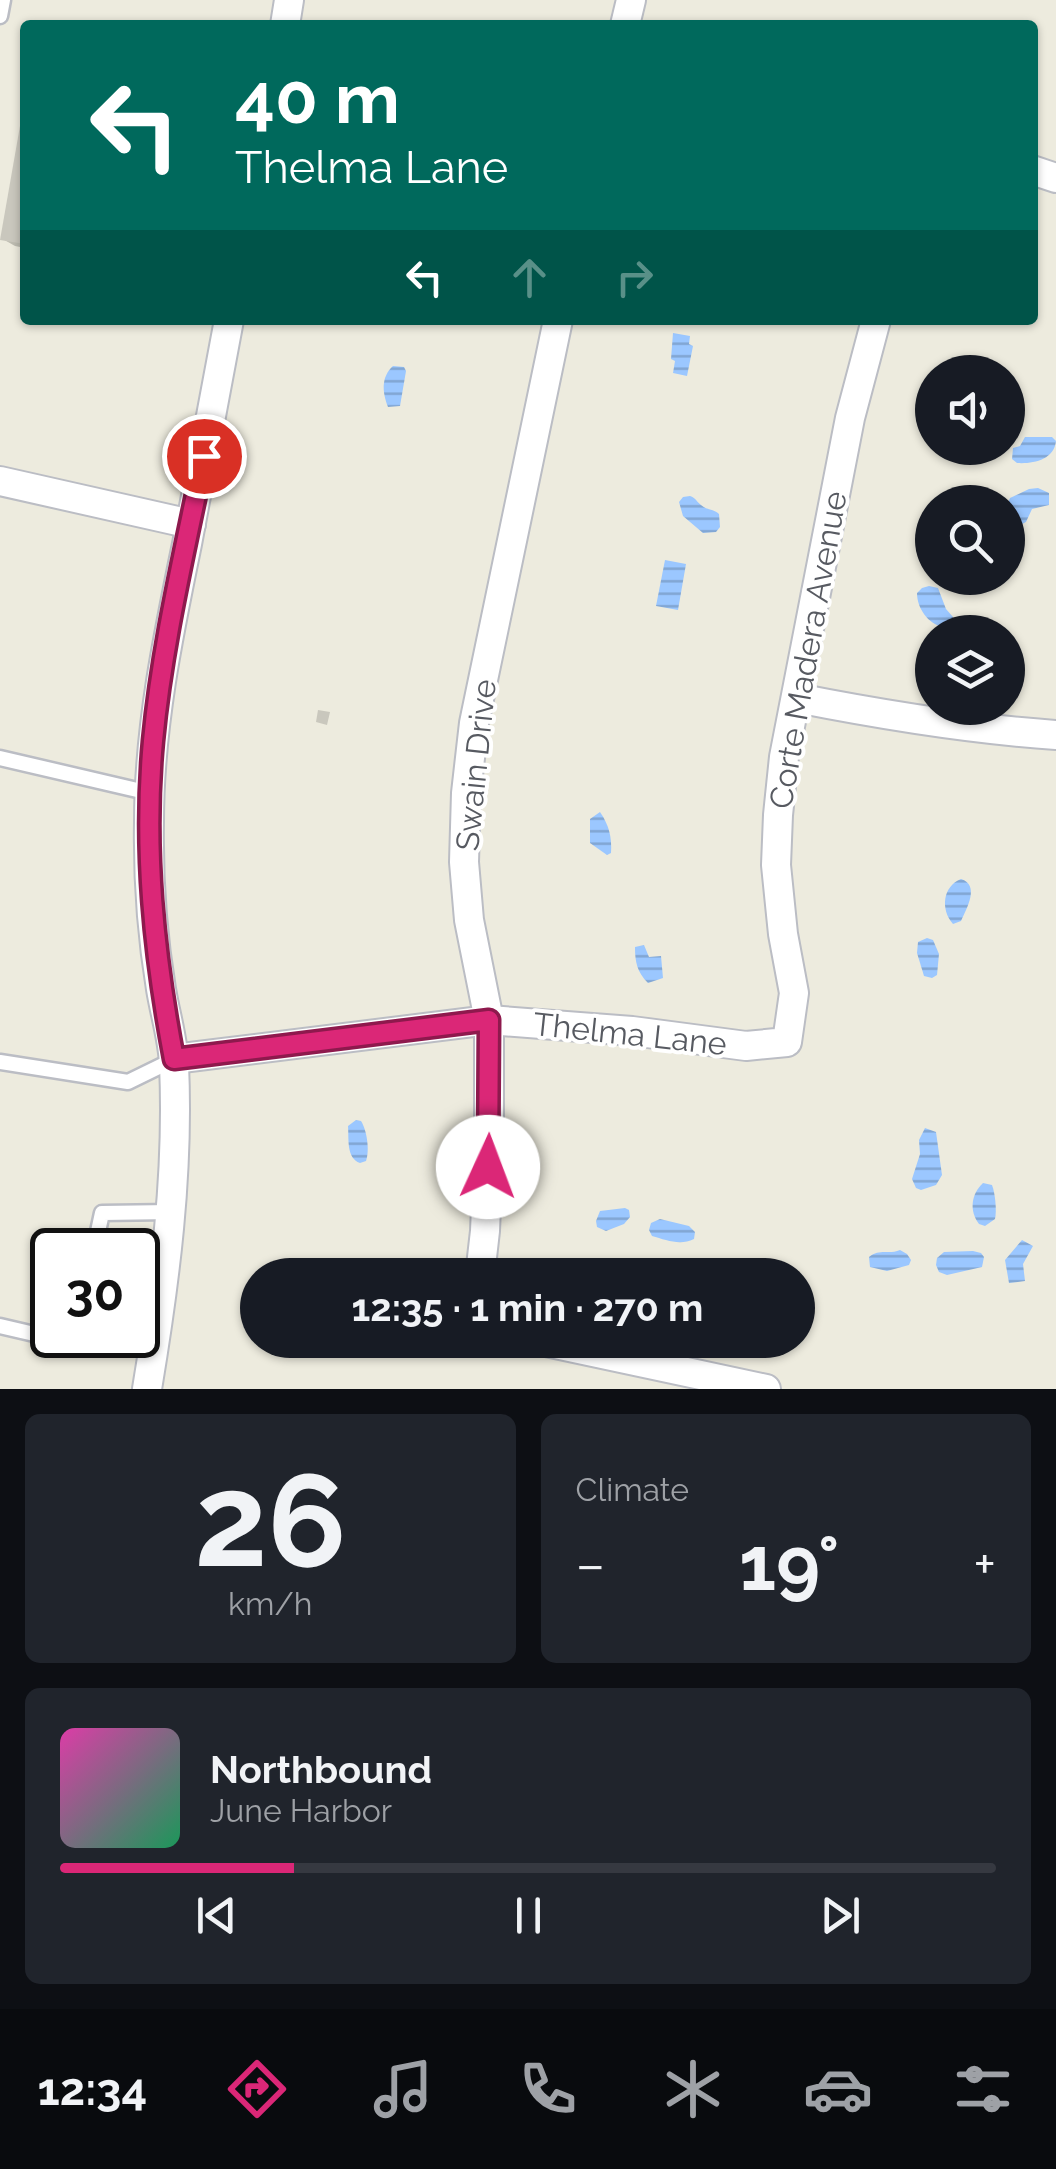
<!DOCTYPE html>
<meta charset="utf-8">
<style>
body{margin:0;font-family:Raleway,sans-serif;background:#20242c;color:#f1f3f6;height:100vh;display:flex;flex-direction:column;font-size:38px;white-space:nowrap}
*{box-sizing:border-box;margin:0}
p{font-size:32px;color:#9ea1a6}
.icon{flex:none;width:55px;height:55px;fill:none;stroke:currentColor;stroke-width:2;stroke-linecap:round;stroke-linejoin:round}
.map{position:relative;height:1389px;overflow:hidden}
.drawer{display:flex;flex-direction:column;gap:25px;padding:25px;background:#0d0f14;flex:1}
.drawer>*{flex:none}
.banner{position:absolute;left:20px;top:20px;width:1018px;height:305px;border-radius:10px;box-shadow:0 2px 8px #0004;background:#00695c;color:#fff;overflow:hidden}
.controls{position:absolute;left:915px;top:355px;display:grid;gap:20px}
.controls a{display:grid;place-items:center;width:110px;height:110px;border-radius:50%;background:#171b24;box-shadow:0 2px 8px #0004;font-size:50px}
.speed{position:absolute;left:30px;top:1228px;display:flex;gap:20px;font-size:50px;font-weight:700;text-align:center}
.speed>*{display:grid;place-content:center;width:130px;height:130px;border-radius:50%;background:#171b24;box-shadow:0 2px 8px #0004;line-height:1}
.speed .limit{border:5px solid #111;border-radius:15px;background:#fff;color:#111}
.pin{position:absolute;display:grid;place-items:center;width:85px;height:85px;color:#fff;margin:-42px;border:5px solid #fff;border-radius:50%;box-shadow:0 2px 10px #0007}
.me{position:absolute;width:110px;margin:-55px;rotate:2deg;stroke-linejoin:round;filter:drop-shadow(0 0 8px #0008)}
.turn{display:flex;align-items:center;gap:35px;height:210px;padding:0 50px;font-size:45px}
.turn .icon{width:130px;height:130px;stroke-width:2.5}
.turn b{display:block;font-size:70px;line-height:85px}
.lanes{display:flex;align-items:center;height:95px;padding:0 50px;background:#0003;justify-content:center;gap:50px;direction:ltr}
.lanes .off{opacity:.35}
.big{font-size:75px;font-weight:700;line-height:1.1}
.drawer .widget{flex:1;display:flex;flex-direction:column;justify-content:center;gap:15px;min-width:0;padding:0 35px;border-radius:15px;background:#20242c}
.drawer .dial{align-items:center;gap:0}
.dial b{font-size:130px;line-height:1}
.song{display:flex;align-items:center;gap:30px}
.cover{width:120px;height:120px;border-radius:15px;background:linear-gradient(135deg,hsl(320 70% 55%),hsl(150 70% 35%))}
.played{height:10px;border-radius:5px;background:linear-gradient(90deg,#db2777 25%,#363941 25%)}
.keys{display:flex;justify-content:space-around;direction:ltr}
.heat{display:flex;justify-content:space-between;align-items:center;font-size:55px;direction:ltr}
.drawer .tiles{flex:1;display:grid;gap:25px;grid-template-columns:1fr 1fr}
.widget:last-child{grid-column:span 2}
.trip{position:absolute;left:240px;top:1258px;width:575px;height:100px;border-radius:50px;background:#171b24;box-shadow:0 2px 8px #0004;font-weight:700;line-height:100px;text-align:center}
.tabs{display:flex;height:160px;justify-content:space-around;align-items:center;background:#090b0e;color:#9ea1a6}
.tabs .icon{width:70px;height:70px}
.tabs .on{color:#db2777}
.tabs b{font-size:45px;color:#f1f3f6}
.map>svg:first-child{display:block}
.water{fill:url(#water-rules)}
.shadow{fill:#0003}
.building{fill:#c9c7bd}
.lines{fill:none;stroke-linecap:round;stroke-linejoin:round}
.lane-casing{stroke:#bbbdc4;stroke-width:19}
.street-casing{stroke:#bbbdc4;stroke-width:32}
.lane{stroke:#fff;stroke-width:14}
.street{stroke:#fff;stroke-width:28}
.route-casing{stroke:#8e194d;stroke-width:25}
.route{stroke:#db2777;stroke-width:18}
.labels{text-anchor:middle;stroke-width:8;stroke-linejoin:round;paint-order:stroke}
.street-label{font-size:32px;fill:#575a61;stroke:#fff}
</style>
<div class="map">
<svg width="1056" height="1389" viewBox="0 0 1056 1389">
<defs>
<pattern id="water-rules" width="6" height="5" patternUnits="userSpaceOnUse" patternTransform="scale(2.5)"><rect width="6" height="5" fill="#9bc7ff"/><path d="M0 2.5h6" fill="none" stroke="#81a5d2"/></pattern>
</defs>
<rect width="100%" height="100%" fill="#edebde"/>
<g class="water">
<path d="M 673,333 L 690,336 L 689,344 L 693,346 L 687,376 L 673,373 L 675,361 L 671,359 Z"/>
<path d="M 393,366 L 404,367 L 406,371 L 400,406 L 388,407 C 382,392 381,377 393,366 Z"/>
<path d="M 1025,437 L 1052,437 L 1056,441 C 1054,460 1033,464 1017,463 L 1012,459 L 1013,448 L 1020,446 Z"/>
<path d="M 1038,488 L 1049,493 L 1049,505 L 1032,509 L 1026,522 L 1020,525 L 1008,522 L 1008,503 L 1010,498 L 1029,489 Z"/>
<path d="M 690,496 C 696,498 696,501 701,505 C 706,510 714,509 719,514 L 720,527 L 716,532 L 703,533 L 683,516 L 679,502 L 683,497 Z"/>
<path d="M 665,560 L 686,564 L 678,610 L 656,606 Z"/>
<path d="M 929,586 L 938,588 L 946,609 L 953,617 L 952,620 L 943,627 C 928,624 917,608 917,593 L 922,588 Z"/>
<path d="M 600,812 C 609,825 612,837 611,853 L 607,855 L 590,843 L 590,819 Z"/>
<path d="M 961,879 C 980,885 967,908 961,921 L 953,924 C 940,909 943,886 961,879 Z"/>
<path d="M 927,938 L 933,940 L 939,954 L 937,975 L 932,978 L 924,976 L 917,953 L 918,942 Z"/>
<path d="M 644,945 L 649,957 L 661,956 L 663,978 L 648,983 C 637,972 635,962 635,947 Z"/>
<path d="M 356,1120 L 361,1121 C 367,1130 370,1151 366,1161 L 360,1163 C 346,1158 349,1139 348,1126 Z"/>
<path d="M 925,1128 L 936,1132 L 942,1175 L 936,1185 L 921,1190 L 916,1188 L 912,1179 L 920,1154 L 919,1140 Z"/>
<path d="M 983,1183 L 992,1185 C 995,1192 997,1211 995,1219 L 985,1226 L 979,1224 C 969,1211 971,1194 983,1183 Z"/>
<path d="M 625,1208 L 629,1210 L 630,1217 L 624,1224 L 606,1231 L 597,1227 L 596,1221 L 600,1211 Z"/>
<path d="M 660,1219 L 689,1226 L 695,1232 L 694,1239 C 680,1246 666,1240 652,1236 L 649,1230 L 651,1223 Z"/>
<path d="M 1022,1240 L 1033,1246 L 1023,1264 L 1025,1281 L 1009,1283 L 1005,1260 Z"/>
<path d="M 900,1250 L 907,1254 L 911,1260 L 909,1265 L 887,1271 L 870,1267 L 869,1257 C 880,1248 889,1255 900,1250 Z"/>
<path d="M 973,1251 L 981,1253 L 984,1257 L 982,1267 L 947,1275 L 939,1272 L 936,1265 L 937,1258 L 944,1252 Z"/>
</g>
<path class="shadow" d="M 25,130 L 25,248 L 15,246 L 1,238 Z"/>
<g class="building">
<path d="M 20,126 L 25,127 L 25,244 L 0,240 Z"/>
<path d="M 318,710 L 330,712 L 327,725 L 316,722 Z"/>
</g>
<g class="lines">
<defs>
<g id="lane">
<path d="M 0,16 L 3,0"/>
<path d="M 0,758 L 150,793"/>
<path d="M 0,1062 L 128,1082 L 173,1060"/>
<path d="M 94,1250 L 102,1213 L 171,1212"/>
<path d="M 0,1326 L 60,1340 L 73,1335"/>
</g>
<g id="street">
<path d="M 285,25 L 289,0"/>
<path d="M 625,25 L 631,0"/>
<path d="M 1032,170 L 1056,178"/>
<path d="M 0,481 L 191,524"/>
<path d="M 797,698 C 883,715 968,729 1056,735"/>
<path d="M 174,1059 L 489,1020 L 632,1031 L 746,1046 L 787,1042 L 794,993 L 783,934 L 776,865 L 778,815 L 784,757 L 850,418 L 876,320"/>
<path d="M 480,1275 L 485,1231 L 489,1134 L 489,1020 L 469,920 L 464,862 L 466,793 L 474,723 L 558,320"/>
<path d="M 537,1340 L 766,1389"/>
<path d="M 147,1389 C 165,1281 179,1174 174,1064 C 173,1039 165,1014 161,989 C 152,934 148,878 149,822 C 149,728 168,636 187,544 C 201,470 215,395 229,320"/>
</g>
</defs>
<use href="#lane" class="lane-casing"/>
<use href="#street" class="street-casing"/>
<use href="#lane" class="lane"/>
<use href="#street" class="street"/>
</g>
<g class="lines">
<defs>
<path id="route" d="M 204,456 C 185,550 162,645 153,741 C 143,849 154,954 174,1059 L 489,1020 L 488,1167"/>
</defs>
<use href="#route" class="route-casing"/>
<use href="#route" class="route"/>
</g>
<g class="labels">
<g class="street-label">
<text transform="translate(808 650) rotate(-80)" y="11">Corte Madera Avenue</text>
<text transform="translate(476 765) rotate(-84)" y="11">Swain Drive</text>
<text transform="translate(630 1034) rotate(6)" y="11">Thelma Lane</text>
</g>
</g>
</svg>
<div class="controls">
<a><svg class="icon" aria-label="sound" viewBox="0 0 24 24"><path d="M4 9h4l5-4v14l-5-4H4zM17 9q2 3 0 6"/></svg></a>
<a><svg class="icon" aria-label="search" viewBox="0 0 24 24"><circle cx="10" cy="10" r="6"/><path d="M15 15l6 6"/></svg></a>
<a><svg class="icon" aria-label="layers" viewBox="0 0 24 24"><path d="M12 4l9 5-9 5-9-5zM3 14l9 5 9-5"/></svg></a>
</div>
<div class="speed"><div class="limit">30</div></div>
<div class="pin" style="left:204px;top:456px;background:#d93025"><svg class="icon" aria-label="arrive" viewBox="0 0 24 24"><path d="M6 21V4h12l-3 4 3 4H6"/></svg></div>
<svg class="me" style="left:488px;top:1167px" viewBox="-20 -20 40 40"><circle r="19" fill="#fff"/><path d="M0-13L10 11 0 6-10 11z" fill="#db2777"/></svg>
<div class="trip">12:35 · 1 min · 270 m</div>
<div class="banner">
<div class="turn"><svg class="icon" aria-label="left" viewBox="0 0 24 24"><path d="M17 20v-9H6M10 6l-5 5 5 5"/></svg><div><b>40 m</b>Thelma Lane</div></div>
<div class="lanes"><svg class="icon" aria-label="left" viewBox="0 0 24 24"><path d="M17 20v-9H6M10 6l-5 5 5 5"/></svg><svg class="icon off" aria-label="ahead" viewBox="0 0 24 24"><path d="M12 20V5M6 11l6-6 6 6"/></svg><svg class="icon off" aria-label="right" viewBox="0 0 24 24"><path d="M7 20v-9h11M14 6l5 5-5 5"/></svg></div>
</div>
</div>
<section class="drawer">
<div class="tiles">
<div class="widget dial"><b>26</b><p>km/h</p></div>
<div class="widget"><p>Climate</p>
<div class="heat"><a>−</a><b class="big">19°</b><a>+</a></div>
</div>
<div class="widget">
<div class="song"><i class="cover"></i><div><b>Northbound</b><p>June Harbor</p></div></div>
<div class="played"></div>
<div class="keys"><svg class="icon" aria-label="previous" viewBox="0 0 24 24"><path d="M18 5L8 12l10 7zM5 5v14"/></svg><svg class="icon" aria-label="pause" viewBox="0 0 24 24"><path d="M8 5v14M16 5v14"/></svg><svg class="icon" aria-label="next" viewBox="0 0 24 24"><path d="M6 5l10 7-10 7zM19 5v14"/></svg></div>
</div>
</div>
</section>
<nav class="tabs">
<b>12:34</b>
<svg class="icon on" aria-label="directions" viewBox="0 0 24 24"><path d="M12 3l9 9-9 9-9-9zM9 14v-3h6M13 9l2 2-2 2"/></svg>
<svg class="icon" aria-label="music" viewBox="0 0 24 24"><path d="M9 18V5l10-2v13"/><circle cx="6" cy="18" r="3"/><circle cx="16" cy="16" r="3"/></svg>
<svg class="icon" aria-label="phone" viewBox="0 0 24 24"><path d="M5 4h4l2 5-3 2q2 4 5 5l2-3 5 2v4C11 20 4 13 5 4z"/></svg>
<svg class="icon" aria-label="climate" viewBox="0 0 24 24"><path d="M12 3v18M4 7l16 10M4 17L20 7"/></svg>
<svg class="icon" aria-label="car" viewBox="0 0 24 24"><path d="M5 17H2v-5l4-1 3-4h7l3 4 3 1v5h-3M9 17h6M6 11h13"/><circle cx="7" cy="17" r="2"/><circle cx="17" cy="17" r="2"/></svg>
<svg class="icon" aria-label="filters" viewBox="0 0 24 24"><path d="M4 7h16M4 17h16"/><circle cx="9" cy="7" r="2"/><circle cx="15" cy="17" r="2"/></svg>
</nav>
